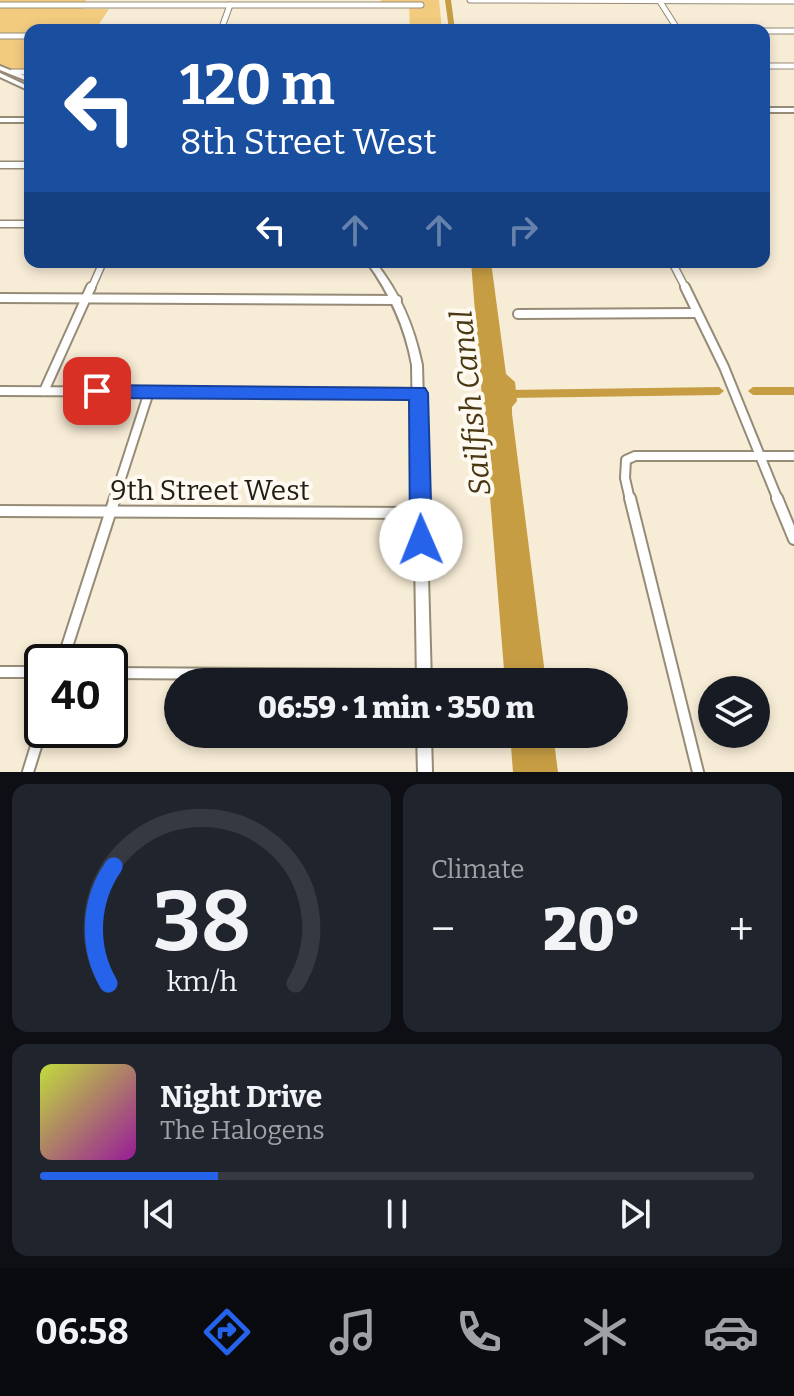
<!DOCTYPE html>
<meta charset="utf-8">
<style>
body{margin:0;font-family:Bitter,serif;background:#20242c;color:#f1f3f6;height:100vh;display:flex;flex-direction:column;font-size:30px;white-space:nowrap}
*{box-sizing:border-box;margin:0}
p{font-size:26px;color:#9ea1a6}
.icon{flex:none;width:44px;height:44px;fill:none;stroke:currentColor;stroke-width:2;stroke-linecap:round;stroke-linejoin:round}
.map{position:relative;height:772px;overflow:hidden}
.panel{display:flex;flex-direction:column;gap:12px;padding:12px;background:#0d0f14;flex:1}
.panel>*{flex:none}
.top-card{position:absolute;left:24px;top:24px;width:746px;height:244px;border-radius:16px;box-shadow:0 4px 12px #0003;background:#1a4fa0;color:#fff;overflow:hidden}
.controls{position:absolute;left:698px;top:676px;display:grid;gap:16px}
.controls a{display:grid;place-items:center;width:72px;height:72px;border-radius:50%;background:#171b24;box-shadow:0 4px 12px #0003;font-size:40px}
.speed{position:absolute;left:24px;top:644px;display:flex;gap:16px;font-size:40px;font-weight:700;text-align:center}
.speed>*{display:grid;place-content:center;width:104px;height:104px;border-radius:50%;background:#171b24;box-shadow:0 4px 12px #0003;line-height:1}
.speed .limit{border:4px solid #111;border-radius:12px;background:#fff;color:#111}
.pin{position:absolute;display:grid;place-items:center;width:68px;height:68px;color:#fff;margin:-34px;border-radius:16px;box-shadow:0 4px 12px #0006}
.me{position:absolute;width:88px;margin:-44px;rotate:359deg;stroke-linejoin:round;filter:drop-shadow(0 0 6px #0008)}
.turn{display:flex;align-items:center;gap:28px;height:168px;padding:0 24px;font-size:36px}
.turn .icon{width:104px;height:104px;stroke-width:2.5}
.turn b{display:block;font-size:56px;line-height:68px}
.lanes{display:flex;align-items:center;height:76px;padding:0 24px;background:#0003;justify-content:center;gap:40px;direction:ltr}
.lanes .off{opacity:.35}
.big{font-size:60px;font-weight:800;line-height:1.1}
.panel .tile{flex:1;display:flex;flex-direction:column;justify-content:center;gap:12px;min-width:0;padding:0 28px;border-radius:16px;background:#20242c}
.panel .dial{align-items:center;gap:0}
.dial svg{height:208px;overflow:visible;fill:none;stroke:#363941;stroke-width:7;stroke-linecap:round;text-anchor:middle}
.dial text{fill:#f1f3f6;stroke:none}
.song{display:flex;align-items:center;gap:24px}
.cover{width:96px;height:96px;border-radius:12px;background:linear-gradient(135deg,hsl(70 70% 55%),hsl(300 70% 35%))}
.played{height:8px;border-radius:4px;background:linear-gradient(90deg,#2563eb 25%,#363941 25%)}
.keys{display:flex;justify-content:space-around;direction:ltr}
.heat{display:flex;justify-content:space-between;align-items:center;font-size:44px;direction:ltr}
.panel .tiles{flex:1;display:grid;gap:12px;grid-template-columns:1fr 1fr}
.tile:last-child{grid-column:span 2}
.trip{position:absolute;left:164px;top:668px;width:464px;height:80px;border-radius:40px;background:#171b24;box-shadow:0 4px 12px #0003;font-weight:800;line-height:80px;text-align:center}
.dock{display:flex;height:128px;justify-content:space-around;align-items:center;background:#090b0e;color:#9ea1a6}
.dock .icon{width:56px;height:56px}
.dock .selected{color:#2563eb}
.dock b{font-size:36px;color:#f1f3f6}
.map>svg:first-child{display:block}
.green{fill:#f2cb7f}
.water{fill:#c79d44}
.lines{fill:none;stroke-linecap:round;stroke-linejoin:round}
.canal{fill:#c79d44;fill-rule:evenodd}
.minor-far3-casing{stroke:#958b76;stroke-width:7}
.minor-far2-casing{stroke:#958b76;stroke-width:9}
.minor-far1-casing{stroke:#958b76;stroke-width:12}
.minor-casing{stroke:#958b76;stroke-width:14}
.tertiary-casing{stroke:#958b76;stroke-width:4}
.secondary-casing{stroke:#958b76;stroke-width:4}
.minor-far3{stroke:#fff;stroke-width:5}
.minor-far2{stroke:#fff;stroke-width:6}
.minor-far1{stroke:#fff;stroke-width:8}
.minor{stroke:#fff;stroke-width:10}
.tertiary{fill:#fff;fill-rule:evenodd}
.secondary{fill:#fff;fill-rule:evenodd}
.route{fill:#2563eb;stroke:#184099;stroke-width:2}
.labels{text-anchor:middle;stroke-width:8;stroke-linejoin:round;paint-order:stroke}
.street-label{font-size:28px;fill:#211d15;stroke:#fefaf1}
.water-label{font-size:30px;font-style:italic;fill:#493711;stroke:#fefaf1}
</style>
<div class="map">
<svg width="794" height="772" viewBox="0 0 794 772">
<rect width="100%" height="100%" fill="#f7ecd6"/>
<g class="green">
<path d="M 0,0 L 86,0 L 83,9 L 109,9 L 95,30 L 30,30 L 30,72 L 0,67 Z"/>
<path d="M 381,0 L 439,0 L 442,30 L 410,30 L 409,5 L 380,4 Z"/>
</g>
<g class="water">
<path d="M 471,262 L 491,262 L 506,374 L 515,382 L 517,401 L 512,407 L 512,414 L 546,682 L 505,682 Z"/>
<path d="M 510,734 L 553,734 L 558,772 L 513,772 Z"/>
</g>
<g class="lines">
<g class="canal">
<path d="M 445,0 L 451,0 L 455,30 L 449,30 Z"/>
<path d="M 719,387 L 724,391 L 719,395 L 505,398 L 501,397 L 500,394 L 501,391 L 505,390 Z"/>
<path d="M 753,387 L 794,387 L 794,395 L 753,395 L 748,391 Z"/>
</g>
<defs>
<g id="minor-far3">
<path d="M 470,0 L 794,1"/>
<path d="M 659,0 L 678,30"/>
<path d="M 0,5 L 421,5"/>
<path d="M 221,30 L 230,5"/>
<path d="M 764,31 L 794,31"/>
<path d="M 0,36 L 30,36"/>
<path d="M 764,66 L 794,66"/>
<path d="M 12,72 L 30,72"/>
</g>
<g id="minor-far2">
<path d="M 0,165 L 30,165"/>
<path d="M 0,224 L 30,224"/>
<path d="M 672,262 L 686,289"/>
<path d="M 91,289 L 103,262"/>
</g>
<g id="minor-far1">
<path d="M 685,287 L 724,367 L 778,500"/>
<path d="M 0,298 L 397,300"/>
<path d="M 518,314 L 695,313"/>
<path d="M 0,391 L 418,393"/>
<path d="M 44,391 L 91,287"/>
<path d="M 114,500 L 149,392"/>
<path d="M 630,500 L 625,478 L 626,460 L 635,456 L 794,456"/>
</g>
<g id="minor">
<path d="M 630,498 L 698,772"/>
<path d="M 777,498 L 794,539"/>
<path d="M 0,511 L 420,513"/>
<path d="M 62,662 L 115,498"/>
<path d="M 0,672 L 42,672"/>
<path d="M 110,673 L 424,675"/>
<path d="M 28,772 L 42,727"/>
</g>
<g id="tertiary">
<path d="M 0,66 L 30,78 L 30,82 L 0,70 Z"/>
<path d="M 0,73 L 30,87 L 30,91 L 0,77 Z"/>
<path d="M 367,262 L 375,262 C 400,293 414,326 422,365 L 431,682 L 417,682 L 412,365 C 405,326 390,294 367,262 Z"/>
<path d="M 417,734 L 431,734 L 432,772 L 418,772 Z"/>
</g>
<g id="secondary">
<rect x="764" y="108" width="30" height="4"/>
<rect x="0" y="118" width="30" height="4"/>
</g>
</defs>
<use href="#minor-far3" class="minor-far3-casing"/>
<use href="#minor-far2" class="minor-far2-casing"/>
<use href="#minor-far1" class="minor-far1-casing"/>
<use href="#minor" class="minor-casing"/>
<use href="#tertiary" class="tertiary-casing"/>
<use href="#secondary" class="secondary-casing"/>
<use href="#minor-far3" class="minor-far3"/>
<use href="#minor-far2" class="minor-far2"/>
<use href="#minor-far1" class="minor-far1"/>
<use href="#minor" class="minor"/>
<use href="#tertiary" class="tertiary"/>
<use href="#secondary" class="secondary"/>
</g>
<path class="route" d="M 97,385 L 425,388 L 428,393 L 432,540 L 429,546 L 421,549 L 413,546 L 410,540 L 409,400 L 97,398 L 88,391 Z"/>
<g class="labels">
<g class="street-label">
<text x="210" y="500">9th Street West</text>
</g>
<g class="water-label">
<text transform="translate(471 403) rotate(-96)" y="10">Sailfish Canal</text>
</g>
</g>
</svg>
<div class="controls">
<a><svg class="icon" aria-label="layers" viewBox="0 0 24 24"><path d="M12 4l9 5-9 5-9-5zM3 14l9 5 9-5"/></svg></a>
</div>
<div class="speed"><div class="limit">40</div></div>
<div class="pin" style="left:97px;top:391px;background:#d93025"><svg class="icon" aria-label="arrive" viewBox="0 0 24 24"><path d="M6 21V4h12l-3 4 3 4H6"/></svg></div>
<svg class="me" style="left:421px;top:540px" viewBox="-20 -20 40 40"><circle r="19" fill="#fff"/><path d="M0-13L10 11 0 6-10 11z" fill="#2563eb"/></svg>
<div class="trip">06:59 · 1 min · 350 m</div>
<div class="top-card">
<div class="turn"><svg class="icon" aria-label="left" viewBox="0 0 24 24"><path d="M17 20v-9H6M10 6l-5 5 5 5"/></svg><div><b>120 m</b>8th Street West</div></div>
<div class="lanes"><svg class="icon" aria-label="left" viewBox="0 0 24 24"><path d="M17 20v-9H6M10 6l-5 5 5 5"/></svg><svg class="icon off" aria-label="ahead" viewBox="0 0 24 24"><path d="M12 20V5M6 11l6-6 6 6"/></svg><svg class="icon off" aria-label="ahead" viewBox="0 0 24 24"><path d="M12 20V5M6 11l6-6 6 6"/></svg><svg class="icon off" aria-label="right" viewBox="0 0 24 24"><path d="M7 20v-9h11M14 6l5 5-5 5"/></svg></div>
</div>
</div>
<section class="panel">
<div class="tiles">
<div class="tile dial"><svg viewBox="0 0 100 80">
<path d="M14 69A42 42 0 1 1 86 69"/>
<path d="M14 69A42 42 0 0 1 16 24" stroke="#2563eb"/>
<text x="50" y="56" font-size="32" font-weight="700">38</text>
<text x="50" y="72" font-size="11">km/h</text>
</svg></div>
<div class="tile"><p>Climate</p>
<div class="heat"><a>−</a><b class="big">20°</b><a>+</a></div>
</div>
<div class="tile">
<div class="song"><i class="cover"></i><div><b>Night Drive</b><p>The Halogens</p></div></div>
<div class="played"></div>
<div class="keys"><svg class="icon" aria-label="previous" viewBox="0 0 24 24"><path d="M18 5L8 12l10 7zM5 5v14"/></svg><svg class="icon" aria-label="pause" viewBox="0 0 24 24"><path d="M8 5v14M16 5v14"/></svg><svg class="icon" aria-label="next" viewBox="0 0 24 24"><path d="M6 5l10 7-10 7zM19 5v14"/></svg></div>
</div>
</div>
</section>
<nav class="dock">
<b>06:58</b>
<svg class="icon selected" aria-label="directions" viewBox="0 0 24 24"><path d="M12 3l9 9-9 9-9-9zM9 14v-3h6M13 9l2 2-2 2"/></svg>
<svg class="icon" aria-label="music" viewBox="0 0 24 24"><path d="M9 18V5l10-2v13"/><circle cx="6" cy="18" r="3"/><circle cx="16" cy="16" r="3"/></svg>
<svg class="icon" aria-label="phone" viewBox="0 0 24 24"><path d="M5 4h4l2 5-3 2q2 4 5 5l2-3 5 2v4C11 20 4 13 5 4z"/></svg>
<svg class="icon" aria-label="climate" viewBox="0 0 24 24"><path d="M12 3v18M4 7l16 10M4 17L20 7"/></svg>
<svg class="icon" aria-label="car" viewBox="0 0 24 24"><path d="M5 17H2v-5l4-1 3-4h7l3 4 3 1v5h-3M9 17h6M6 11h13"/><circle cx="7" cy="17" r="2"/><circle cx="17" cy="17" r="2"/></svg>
</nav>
